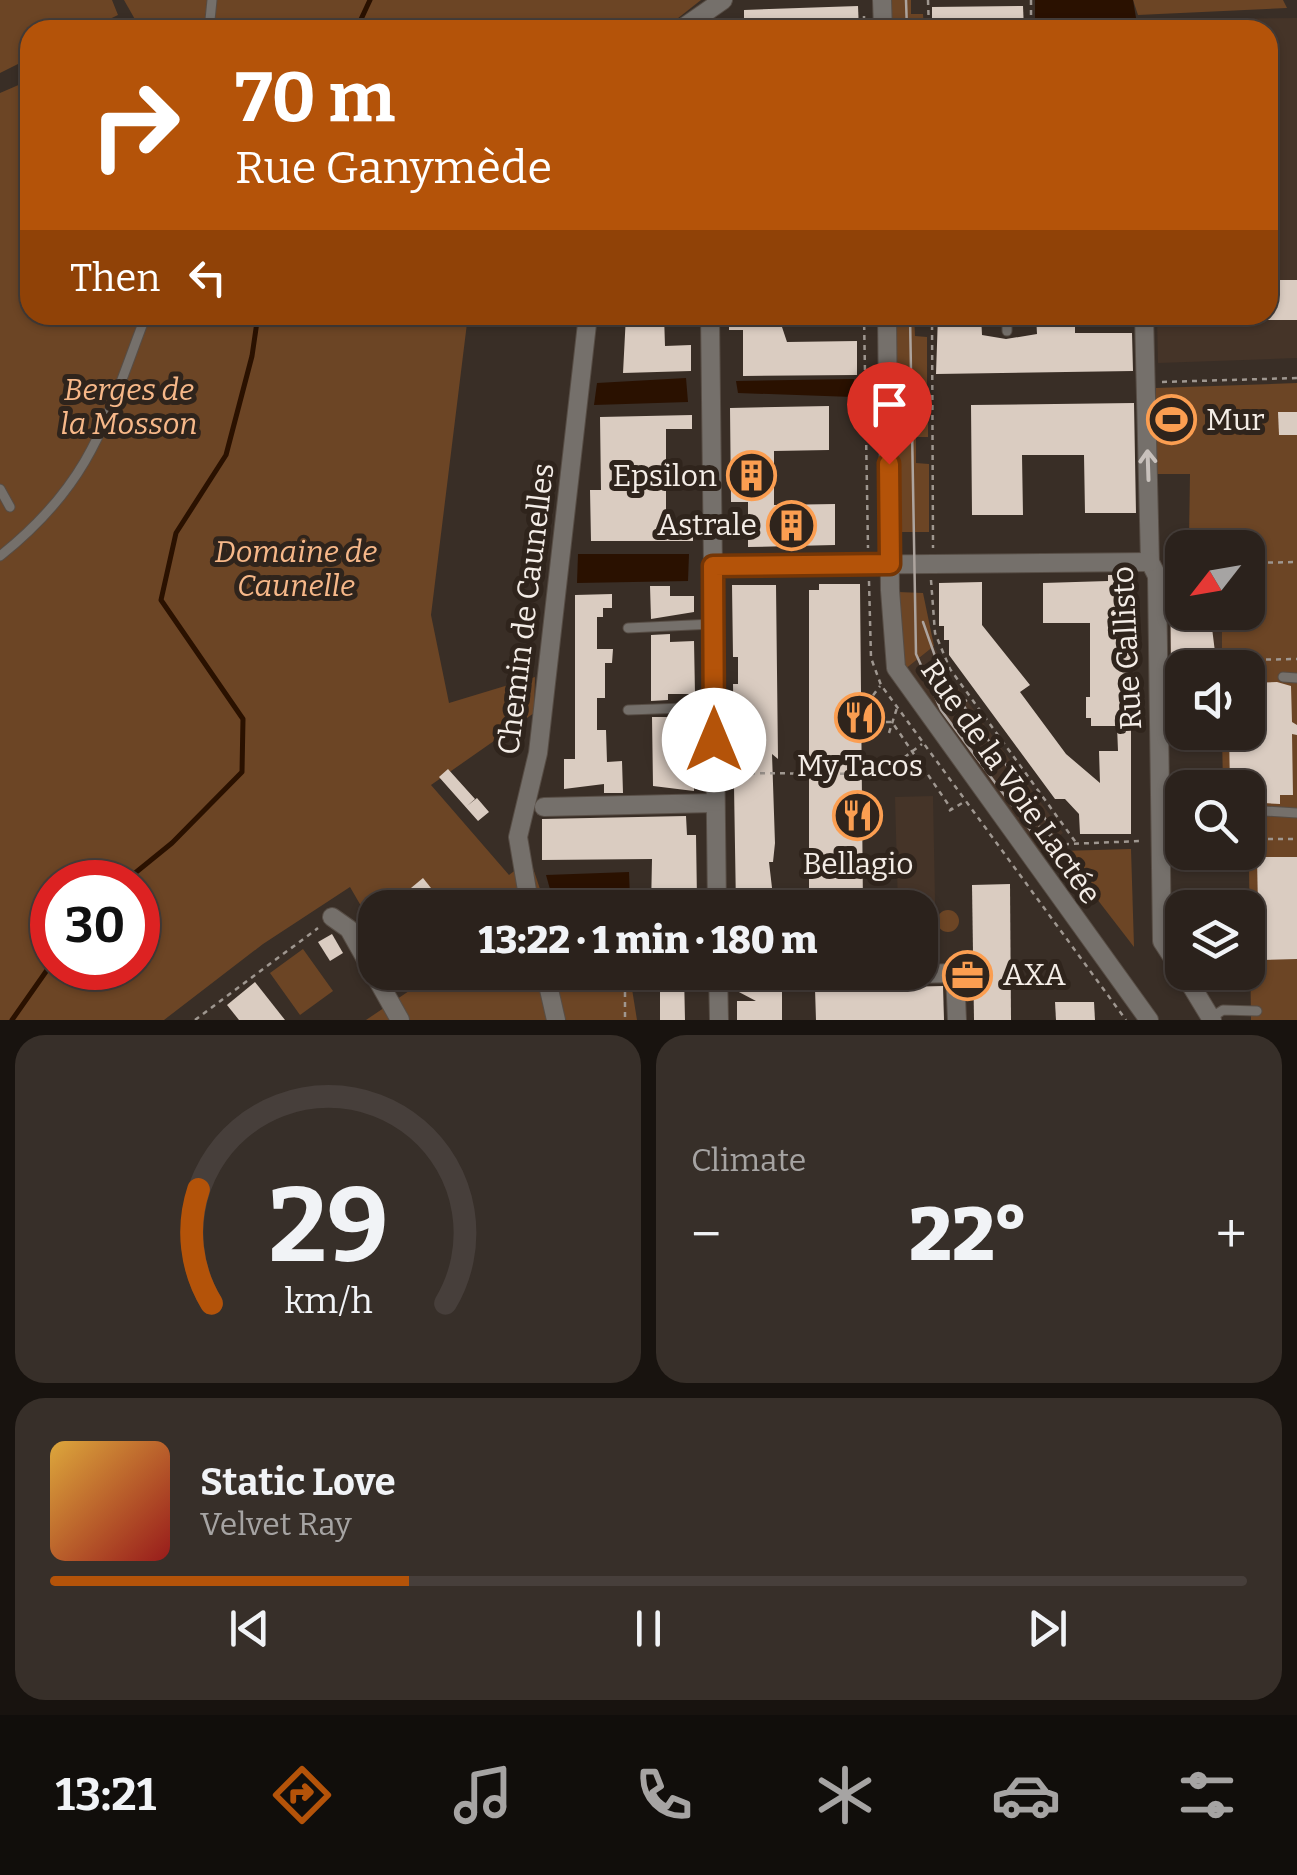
<!DOCTYPE html>
<meta charset="utf-8">
<style>
body{margin:0;font-family:Bitter,serif;background:#372f29;color:#f1f3f6;height:100vh;display:flex;flex-direction:column;font-size:38px;white-space:nowrap}
*{box-sizing:border-box;margin:0}
p{font-size:32px;color:#a6a4a3}
.icon{flex:none;width:55px;height:55px;fill:none;stroke:currentColor;stroke-width:2;stroke-linecap:round;stroke-linejoin:round}
.map{position:relative;height:1020px;overflow:hidden}
.sheet{display:flex;flex-direction:column;gap:15px;padding:15px;background:#18130f;flex:1}
.sheet>*{flex:none}
.banner{position:absolute;left:20px;top:20px;width:1258px;height:305px;border-radius:30px;box-shadow:0 2px 8px #0004,0 0 0 2px #473f3b;background:#b45309;color:#fff;overflow:hidden}
.needle{width:65px;rotate:239deg}
.tools{position:absolute;left:1165px;top:530px;display:grid;gap:20px}
.tools a{display:grid;place-items:center;width:100px;height:100px;border-radius:20px;background:#2b221c;box-shadow:0 2px 8px #0004,0 0 0 2px #473f3b;font-size:50px}
.speed{position:absolute;left:30px;top:860px;display:flex;gap:20px;font-size:50px;font-weight:700;text-align:center}
.speed>*{display:grid;place-content:center;width:130px;height:130px;border-radius:50%;background:#2b221c;box-shadow:0 2px 8px #0004,0 0 0 2px #473f3b;line-height:1}
.speed .limit{border:15px solid #d22;background:#fff;color:#111}
.pin{position:absolute;display:grid;place-items:center;width:85px;height:85px;color:#fff;margin:-102px -42px;border-radius:50% 50% 50% 0;rotate:-45deg;box-shadow:0 0 10px #0007}
.pin .icon{rotate:45deg}
.me{position:absolute;width:110px;margin:-55px;rotate:0deg;stroke-linejoin:round;filter:drop-shadow(0 0 8px #0008)}
.turn{display:flex;align-items:center;gap:35px;height:210px;padding:0 50px;font-size:45px}
.turn .icon{width:130px;height:130px;stroke-width:2.5}
.turn b{display:block;font-size:70px;line-height:85px}
.then{display:flex;align-items:center;height:95px;padding:0 50px;background:#0003;gap:20px;font-size:38px}
.big{font-size:75px;font-weight:800;line-height:1.1}
.sheet .widget{flex:1;display:flex;flex-direction:column;justify-content:center;gap:15px;min-width:0;padding:0 35px;border-radius:30px;background:#372f29}
.sheet .dial{align-items:center;gap:0}
.dial svg{height:260px;overflow:visible;fill:none;stroke:#473f3b;stroke-width:7;stroke-linecap:round;text-anchor:middle}
.dial text{fill:#f1f3f6;stroke:none}
.song{display:flex;align-items:center;gap:30px}
.cover{width:120px;height:120px;border-radius:15px;background:linear-gradient(135deg,hsl(40 70% 55%),hsl(0 70% 35%))}
.played{height:10px;border-radius:5px;background:linear-gradient(90deg,#b45309 30%,#473f3b 30%)}
.keys{display:flex;justify-content:space-around;direction:ltr}
.heat{display:flex;justify-content:space-between;align-items:center;font-size:55px;direction:ltr}
.sheet .tiles{flex:1;display:grid;gap:15px;grid-template-columns:1fr 1fr}
.widget:last-child{grid-column:span 2}
.trip{position:absolute;left:358px;top:890px;width:580px;height:100px;border-radius:30px;background:#2b221c;box-shadow:0 2px 8px #0004,0 0 0 2px #473f3b;font-weight:800;line-height:100px;text-align:center}
.dock{display:flex;height:160px;justify-content:space-around;align-items:center;background:#110e0b;color:#a6a4a3}
.dock .icon{width:70px;height:70px}
.dock .on{color:#b45309}
.dock b{font-size:45px;color:#f1f3f6}
.map>svg:first-child{display:block}
.built{fill:#453428}
.green{fill:#6c4525;fill-rule:evenodd}
.water{fill:#2a1100}
.lines{fill:none;stroke-linecap:round;stroke-linejoin:round}
.stream{stroke:#2a1100;stroke-width:5}
.building{fill:#daccc1}
.lane-casing{stroke:#574d45;stroke-width:11}
.street-casing{stroke:#574d45;stroke-width:20}
.path{stroke:#9f9790;stroke-width:2.5;stroke-dasharray:5 5;stroke-linecap:butt}
.lane{stroke:#75706b;stroke-width:9}
.street{stroke:#75706b;stroke-width:18}
.tram{stroke:#ada49e;stroke-width:2.5}
.oneway{stroke:#c8c1bc}
.route-casing{stroke:#753606;stroke-width:25}
.route{stroke:#b45309;stroke-width:18}
.labels{text-anchor:middle;stroke-width:10;stroke-linejoin:round;paint-order:stroke}
.park-label{font-size:30px;font-style:italic;fill:#f7b889;stroke:#2f241c}
.poi-label{font-size:30px;fill:#f4ede7;stroke:#2f241c;text-anchor:start}
.street-label{font-size:30px;fill:#f4ede7;stroke:#2f241c}
</style>
<div class="map">
<svg width="1297" height="1020" viewBox="0 0 1297 1020">
<rect width="100%" height="100%" fill="#392e26"/>
<g class="built">
<path d="M 1297,18 L 1297,358 L 1158,363 L 1157,315 L 1268,315 L 1268,30 L 1147,30 L 1146,20 Z"/>
<path d="M 1169,568 L 1182,568 L 1182,612 L 1222,613 L 1222,667 L 1182,668 L 1182,713 L 1171,714 Z"/>
<path d="M 934,646 L 950,677 L 1063,833 L 1037,854 L 904,670 Z"/>
<path d="M 933,796 L 936,952 L 920,953 L 920,908 L 898,907 L 895,797 Z"/>
</g>
<g class="green">
<path d="M 0,0 L 112,0 L 118,15 L 87,30 L 30,30 L 30,58 L 0,73 Z"/>
<path d="M 124,0 L 701,0 L 663,30 L 141,30 Z"/>
<path d="M 890,0 L 911,0 L 911,14 L 923,14 L 924,30 L 891,30 Z"/>
<path d="M 1133,0 L 1283,0 L 1287,8 L 1138,15 Z"/>
<path d="M 30,80 L 30,315 L 468,315 L 431,615 L 449,703 L 535,677 L 534,713 L 431,785 L 509,875 L 530,859 L 546,907 L 375,908 L 375,930 L 350,887 L 263,944 L 164,1020 L 0,1020 L 0,93 ZM 52,882 L 138,882 L 138,968 L 52,968 Z"/>
<path d="M 894,315 L 914,315 L 915,336 L 927,337 L 927,387 L 895,387 Z"/>
<path d="M 1297,383 L 1297,1020 L 1251,1020 L 1248,788 L 1223,787 L 1222,733 L 1248,732 L 1248,668 L 1222,667 L 1222,613 L 1248,612 L 1248,548 L 1202,547 L 1189,538 L 1190,474 L 1156,474 L 1156,388 Z"/>
<path d="M 897,401 L 928,401 L 928,437 L 916,437 L 916,463 L 929,464 L 929,532 L 898,532 Z"/>
<path d="M 898,592 L 923,593 L 934,646 L 904,670 Z"/>
<path d="M 1131,849 L 1134,947 L 1060,851 Z"/>
<circle cx="948" cy="921" r="11"/>
<path d="M 303,949 L 333,991 L 300,1015 L 270,973 Z"/>
<path d="M 399,972 L 608,973 L 632,989 L 637,1020 L 366,1020 L 409,991 Z"/>
</g>
<g class="water">
<path d="M 1035,0 L 1133,0 L 1138,30 L 1035,30 Z"/>
<path d="M 686,378 L 688,402 L 594,405 L 597,383 Z"/>
<path d="M 854,379 L 853,397 L 738,393 L 736,381 Z"/>
<path d="M 578,554 L 689,554 L 688,581 L 577,583 Z"/>
<path d="M 629,872 L 630,900 L 584,901 L 579,908 L 555,907 L 546,875 Z"/>
</g>
<g class="lines">
<g class="stream">
<path d="M 356,30 L 370,0"/>
<path d="M 124,882 L 172,843 L 242,772 L 243,719 L 161,600 L 176,533 L 226,455 L 252,356 L 258,315"/>
<path d="M 12,1020 L 52,963"/>
</g>
</g>
<g class="building">
<path d="M 858,6 L 859,30 L 744,30 L 744,10 Z"/>
<path d="M 1023,6 L 1024,30 L 932,30 L 932,7 Z"/>
<rect x="1268" y="280" width="29" height="40"/>
<path d="M 626,315 L 664,315 L 665,346 L 691,345 L 691,371 L 623,373 Z"/>
<path d="M 729,315 L 778,315 L 787,342 L 857,341 L 857,375 L 743,376 L 743,330 L 729,330 Z"/>
<path d="M 938,315 L 981,315 L 982,335 L 1006,339 L 1037,334 L 1036,315 L 1075,315 L 1075,333 L 1132,333 L 1133,371 L 936,374 Z"/>
<path d="M 1134,403 L 1136,513 L 1085,513 L 1084,455 L 1022,455 L 1023,515 L 972,515 L 971,405 Z"/>
<path d="M 829,406 L 829,450 L 774,451 L 774,505 L 835,504 L 835,545 L 748,547 L 748,502 L 731,502 L 730,408 Z"/>
<path d="M 1278,412 L 1297,412 L 1297,435 L 1279,435 Z"/>
<path d="M 692,415 L 692,429 L 666,429 L 666,513 L 673,521 L 693,521 L 693,541 L 591,541 L 590,490 L 601,490 L 600,417 Z"/>
<path d="M 1170,567 L 1182,567 L 1182,612 L 1210,612 L 1217,668 L 1171,668 Z"/>
<path d="M 1108,575 L 1131,575 L 1131,834 L 1080,834 L 1079,814 L 1065,799 L 1055,799 L 949,655 L 949,640 L 944,640 L 944,626 L 939,626 L 939,583 L 982,582 L 982,625 L 1030,685 L 1020,692 L 1066,754 L 1100,783 L 1099,751 L 1118,751 L 1117,726 L 1091,726 L 1091,718 L 1086,718 L 1086,697 L 1090,697 L 1090,623 L 1043,623 L 1043,583 L 1108,581 Z"/>
<path d="M 819,584 L 860,584 L 863,908 L 809,908 L 809,590 L 819,590 Z"/>
<path d="M 732,585 L 776,585 L 778,759 L 772,754 L 775,843 L 773,862 L 769,862 L 774,905 L 769,908 L 736,908 L 734,786 L 739,786 L 739,753 L 734,753 L 733,684 L 738,684 L 738,657 L 733,657 Z"/>
<path d="M 650,586 L 670,586 L 670,596 L 694,596 L 694,612 L 651,619 Z"/>
<path d="M 612,594 L 612,608 L 603,608 L 603,617 L 597,617 L 597,649 L 613,649 L 612,663 L 605,663 L 605,698 L 597,698 L 597,730 L 606,730 L 607,762 L 622,761 L 623,793 L 604,793 L 604,784 L 564,789 L 564,759 L 575,759 L 575,595 Z"/>
<path d="M 670,634 L 670,642 L 694,641 L 695,694 L 668,694 L 668,700 L 651,701 L 651,635 Z"/>
<path d="M 1277,682 L 1291,686 L 1292,722 L 1297,725 L 1297,735 L 1292,734 L 1293,795 L 1280,795 L 1280,804 L 1248,802 L 1248,788 L 1230,788 L 1229,732 L 1248,732 L 1248,683 Z"/>
<path d="M 652,717 L 669,717 L 671,724 L 695,724 L 694,791 L 653,786 Z"/>
<path d="M 448,769 L 475,799 L 467,806 L 477,798 L 489,812 L 478,821 L 439,777 Z"/>
<path d="M 686,816 L 687,835 L 696,835 L 697,900 L 651,908 L 652,859 L 542,860 L 542,819 Z"/>
<path d="M 1257,857 L 1297,857 L 1297,959 L 1259,960 Z"/>
<path d="M 423,878 L 447,908 L 387,908 Z"/>
<path d="M 1010,884 L 1011,1020 L 974,1020 L 972,885 Z"/>
<path d="M 332,934 L 343,953 L 330,961 L 318,942 Z"/>
<path d="M 654,974 L 684,974 L 685,1020 L 660,1020 L 660,987 L 655,987 Z"/>
<path d="M 255,982 L 285,1020 L 239,1020 L 227,1005 Z"/>
<path d="M 943,986 L 944,1020 L 816,1020 L 815,989 Z"/>
<path d="M 737,991 L 782,992 L 782,1020 L 737,1020 L 737,1001 L 756,1001 Z"/>
<path d="M 1055,1002 L 1094,1002 L 1095,1020 L 1056,1020 Z"/>
</g>
<g class="lines">
<defs>
<g id="lane">
<path d="M 209,30 L 212,0"/>
<path d="M 1007,331 L 1007,315"/>
<path d="M 0,489 L 10,507"/>
<path d="M 0,556 C 92,483 106,420 146,315"/>
<path d="M 628,628 L 713,624"/>
<path d="M 1283,677 L 1297,678"/>
<path d="M 628,710 L 713,707"/>
<path d="M 1248,810 L 1297,813"/>
<path d="M 1212,1017 L 1223,1010 L 1257,1011"/>
</g>
<g id="street">
<path d="M 882,0 L 883,30"/>
<path d="M 680,30 L 723,0"/>
<path d="M 710,315 L 717,908"/>
<path d="M 887,315 L 890,590 L 896,668 L 1149,1020"/>
<path d="M 1144,315 L 1150,562 L 1157,576 L 1162,941 L 1182,972"/>
<path d="M 713,566 L 1150,562"/>
<path d="M 544,807 L 714,803"/>
<path d="M 530,908 L 518,837 L 538,753 L 588,315"/>
<path d="M 332,917 L 349,929 L 400,1020"/>
<path d="M 545,972 L 556,1020"/>
<path d="M 718,972 L 719,1020"/>
<path d="M 1183,972 L 1212,1020"/>
<path d="M 718,979 L 955,973 L 957,1020"/>
</g>
</defs>
<use href="#lane" class="lane-casing"/>
<use href="#street" class="street-casing"/>
<g class="path">
<path d="M 928,0 L 929,30"/>
<path d="M 1031,0 L 1031,30"/>
<path d="M 864,30 L 864,16"/>
<path d="M 864,315 L 868,548"/>
<path d="M 932,315 L 933,548"/>
<path d="M 1162,382 L 1297,378"/>
<path d="M 906,395 L 933,397"/>
<path d="M 1171,562 L 1182,561"/>
<path d="M 1248,563 L 1297,562"/>
<path d="M 931,580 L 935,633 L 950,669 L 1077,844"/>
<path d="M 869,581 L 871,658 L 881,685 L 1126,1020"/>
<path d="M 1246,660 L 1297,659"/>
<path d="M 949,712 L 967,700"/>
<path d="M 866,722 L 892,722 L 952,810"/>
<path d="M 866,733 L 866,705 L 880,686"/>
<path d="M 889,733 L 897,708"/>
<path d="M 730,773 L 882,774 L 922,744"/>
<path d="M 949,811 L 964,802"/>
<path d="M 1039,826 L 1046,836"/>
<path d="M 1248,839 L 1297,839"/>
<path d="M 1040,842 L 1062,826"/>
<path d="M 1044,845 L 1141,841"/>
<path d="M 625,972 L 625,1020"/>
<path d="M 195,1020 L 318,928"/>
</g>
<use href="#lane" class="lane"/>
<use href="#street" class="street"/>
<g class="tram">
<path d="M 906,0 L 907,30"/>
<path d="M 910,315 L 916,654 L 941,710 L 1031,831"/>
<path d="M 923,622 L 942,676 L 1046,820"/>
</g>
</g>
<defs><path id="oneway-shaft" d="M-6 0H5M1.5-3L5.5 0L1.5 3" fill="none" stroke-width="1.6" stroke-linecap="round" stroke-linejoin="round" transform="scale(2.5)"/></defs>
<use class="oneway" href="#oneway-shaft" transform="translate(1148 465) rotate(-92)"/>
<g class="lines">
<defs>
<path id="route" d="M 714,740 L 713,566 L 890,564 L 889,464"/>
</defs>
<use href="#route" class="route-casing"/>
<use href="#route" class="route"/>
</g>
<defs>
<symbol id="stadium-ring" viewBox="-11 -11 22 22"><circle r="9.5" fill="#2f241c" stroke="#fb9e51" stroke-width="1.5"/><path d="M0-5a6.5 5 0 1 0 0 10a6.5 5 0 1 0 0-10ZM-3.5-1.8h7v3.6h-7Z" fill="#fb9e51"/></symbol>
<symbol id="building-ring" viewBox="-11 -11 22 22"><circle r="9.5" fill="#2f241c" stroke="#fb9e51" stroke-width="1.5"/><path d="M-4-6H4V6H1V3H-1V6H-4ZM-2.5-4.3h1.7v1.8h-1.7ZM.8-4.3h1.7v1.8H.8ZM-2.5-1h1.7V.8h-1.7ZM.8-1h1.7V.8H.8Z" fill="#fb9e51"/></symbol>
<symbol id="restaurant-ring" viewBox="-11 -11 22 22"><circle r="9.5" fill="#2f241c" stroke="#fb9e51" stroke-width="1.5"/><path d="M-5-6h1v4h1v-4h1v4h1v-4h1v5L-1.5 .5V6h-2V.5L-5-1ZM5-6V6H3V1.5H1.5Q1.5-4 5-6Z" fill="#fb9e51"/></symbol>
<symbol id="office-ring" viewBox="-11 -11 22 22"><circle r="9.5" fill="#2f241c" stroke="#fb9e51" stroke-width="1.5"/><path d="M-6-3h4V-5.5h4V-3h4V5H-6ZM-1-4.5V-3h2v-1.5ZM-6 0V1H6V0Z" fill="#fb9e51"/></symbol>
</defs>
<g fill-rule="evenodd">
<use href="#stadium-ring" x="1144" y="392" width="55" height="55"/>
<use href="#building-ring" x="724" y="448" width="55" height="55"/>
<use href="#building-ring" x="764" y="498" width="55" height="55"/>
<use href="#restaurant-ring" x="832" y="690" width="55" height="55"/>
<use href="#restaurant-ring" x="830" y="788" width="55" height="55"/>
<use href="#office-ring" x="940" y="948" width="55" height="55"/>
</g>
<g class="labels">
<g class="park-label">
<text x="129" y="400">Berges de<tspan x="129" dy="34">la Mosson</tspan></text>
<text x="296" y="562">Domaine de<tspan x="296" dy="34">Caunelle</tspan></text>
</g>
<g class="poi-label">
<text x="1206" y="430">Mur</text>
<text x="717" y="486" text-anchor="end">Epsilon</text>
<text x="757" y="535" text-anchor="end">Astrale</text>
<text x="860" y="776" text-anchor="middle">My Tacos</text>
<text x="858" y="874" text-anchor="middle">Bellagio</text>
<text x="1003" y="985">AXA</text>
</g>
<g class="street-label">
<text transform="translate(526 609) rotate(-83)" y="10">Chemin de Caunelles</text>
<text transform="translate(1127 648) rotate(-93)" y="10">Rue Callisto</text>
<text transform="translate(1011 782) rotate(55)" y="10">Rue de la Voie Lactée</text>
</g>
</g>
</svg>
<div class="tools">
<a><svg class="needle" viewBox="-14 -14 28 28"><path d="M0-13l5 13h-10z" fill="#e53935"/><path d="M0 13l5-13h-10z" fill="#a6a4a3"/></svg></a>
<a><svg class="icon" aria-label="sound" viewBox="0 0 24 24"><path d="M4 9h4l5-4v14l-5-4H4zM17 9q2 3 0 6"/></svg></a>
<a><svg class="icon" aria-label="search" viewBox="0 0 24 24"><circle cx="10" cy="10" r="6"/><path d="M15 15l6 6"/></svg></a>
<a><svg class="icon" aria-label="layers" viewBox="0 0 24 24"><path d="M12 4l9 5-9 5-9-5zM3 14l9 5 9-5"/></svg></a>
</div>
<div class="speed"><div class="limit">30</div></div>
<div class="pin" style="left:889px;top:464px;background:#d93025"><svg class="icon" aria-label="arrive" viewBox="0 0 24 24"><path d="M6 21V4h12l-3 4 3 4H6"/></svg></div>
<svg class="me" style="left:714px;top:740px" viewBox="-20 -20 40 40"><circle r="19" fill="#fff"/><path d="M0-13L10 11 0 6-10 11z" fill="#b45309"/></svg>
<div class="trip">13:22 · 1 min · 180 m</div>
<div class="banner">
<div class="turn"><svg class="icon" aria-label="right" viewBox="0 0 24 24"><path d="M7 20v-9h11M14 6l5 5-5 5"/></svg><div><b>70 m</b>Rue Ganymède</div></div>
<div class="then">Then<svg class="icon" aria-label="left" viewBox="0 0 24 24"><path d="M17 20v-9H6M10 6l-5 5 5 5"/></svg></div>
</div>
</div>
<section class="sheet">
<div class="tiles">
<div class="widget dial"><svg viewBox="0 0 100 80">
<path d="M14 69A42 42 0 1 1 86 69"/>
<path d="M14 69A42 42 0 0 1 10 34" stroke="#b45309"/>
<text x="50" y="56" font-size="32" font-weight="700">29</text>
<text x="50" y="72" font-size="11">km/h</text>
</svg></div>
<div class="widget"><p>Climate</p>
<div class="heat"><a>−</a><b class="big">22°</b><a>+</a></div>
</div>
<div class="widget">
<div class="song"><i class="cover"></i><div><b>Static Love</b><p>Velvet Ray</p></div></div>
<div class="played"></div>
<div class="keys"><svg class="icon" aria-label="previous" viewBox="0 0 24 24"><path d="M18 5L8 12l10 7zM5 5v14"/></svg><svg class="icon" aria-label="pause" viewBox="0 0 24 24"><path d="M8 5v14M16 5v14"/></svg><svg class="icon" aria-label="next" viewBox="0 0 24 24"><path d="M6 5l10 7-10 7zM19 5v14"/></svg></div>
</div>
</div>
</section>
<nav class="dock">
<b>13:21</b>
<svg class="icon on" aria-label="directions" viewBox="0 0 24 24"><path d="M12 3l9 9-9 9-9-9zM9 14v-3h6M13 9l2 2-2 2"/></svg>
<svg class="icon" aria-label="music" viewBox="0 0 24 24"><path d="M9 18V5l10-2v13"/><circle cx="6" cy="18" r="3"/><circle cx="16" cy="16" r="3"/></svg>
<svg class="icon" aria-label="phone" viewBox="0 0 24 24"><path d="M5 4h4l2 5-3 2q2 4 5 5l2-3 5 2v4C11 20 4 13 5 4z"/></svg>
<svg class="icon" aria-label="climate" viewBox="0 0 24 24"><path d="M12 3v18M4 7l16 10M4 17L20 7"/></svg>
<svg class="icon" aria-label="car" viewBox="0 0 24 24"><path d="M5 17H2v-5l4-1 3-4h7l3 4 3 1v5h-3M9 17h6M6 11h13"/><circle cx="7" cy="17" r="2"/><circle cx="17" cy="17" r="2"/></svg>
<svg class="icon" aria-label="filters" viewBox="0 0 24 24"><path d="M4 7h16M4 17h16"/><circle cx="9" cy="7" r="2"/><circle cx="15" cy="17" r="2"/></svg>
</nav>
